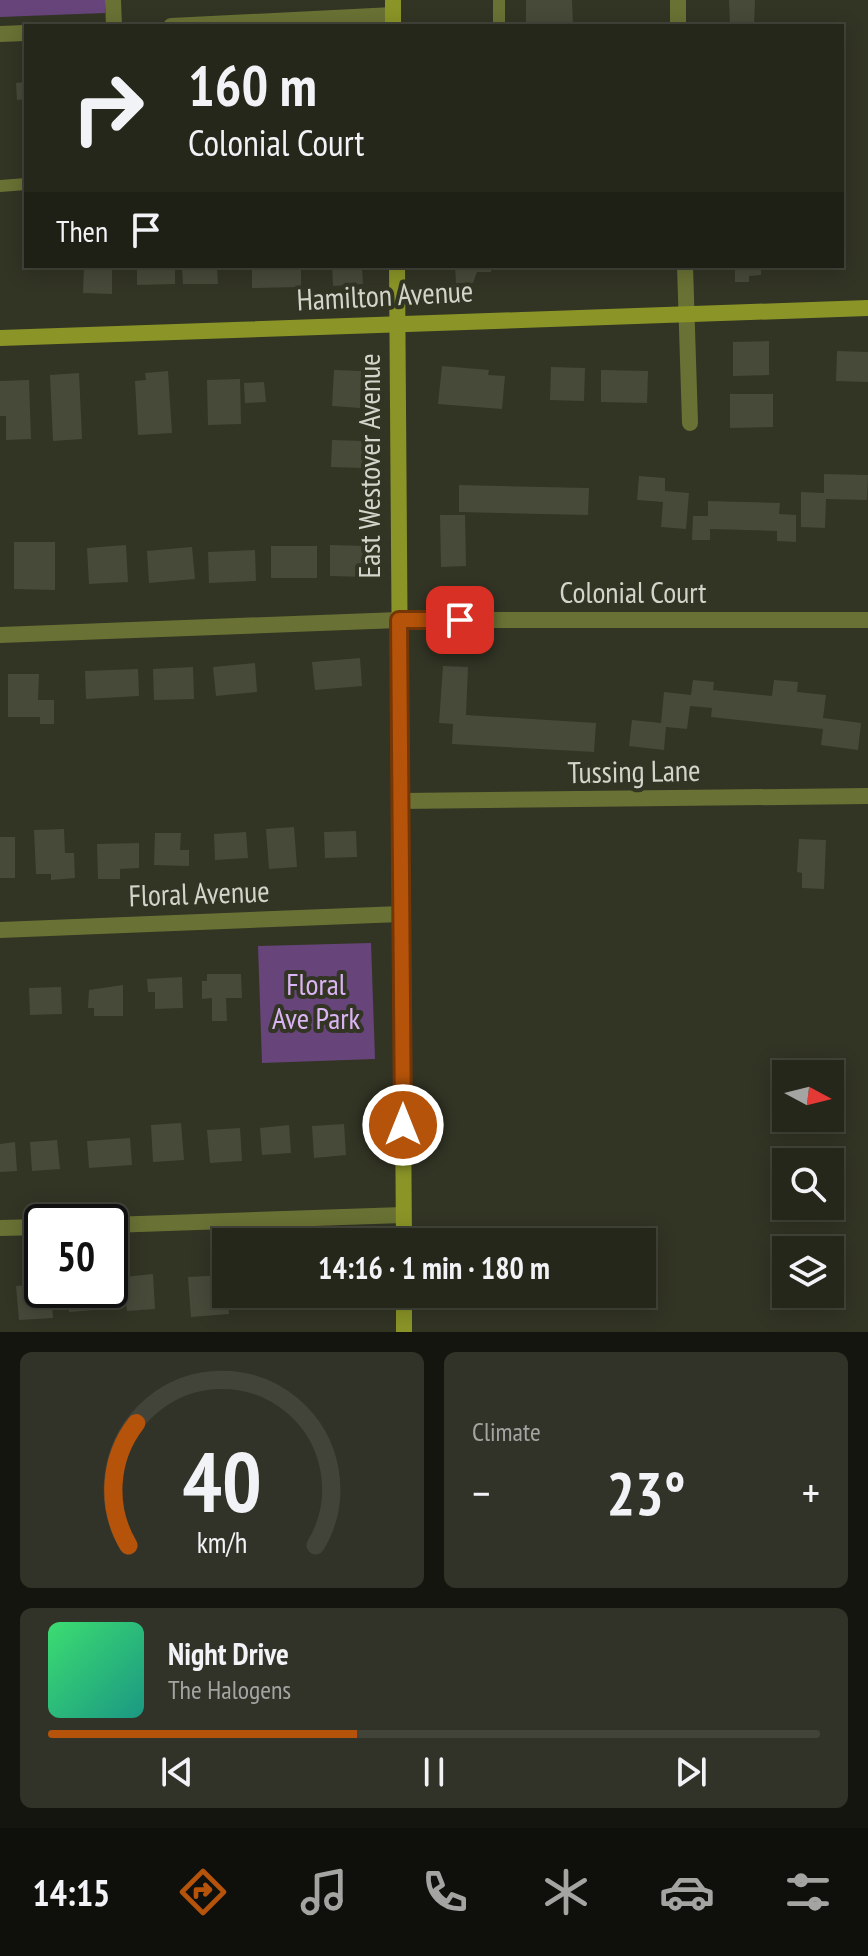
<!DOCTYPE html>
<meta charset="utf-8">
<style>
body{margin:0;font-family:"PT Sans Narrow",sans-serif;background:#323328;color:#f1f3f6;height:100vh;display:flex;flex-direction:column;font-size:30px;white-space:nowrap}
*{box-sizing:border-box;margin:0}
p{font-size:26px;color:#a4a5a3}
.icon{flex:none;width:44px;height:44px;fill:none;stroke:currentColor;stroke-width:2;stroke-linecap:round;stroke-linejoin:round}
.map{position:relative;height:1332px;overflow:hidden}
.sheet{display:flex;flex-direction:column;gap:20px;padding:20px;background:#15150f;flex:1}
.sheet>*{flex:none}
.banner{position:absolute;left:24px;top:24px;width:820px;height:244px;border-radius:0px;box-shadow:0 4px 20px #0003,0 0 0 2px #42443a;background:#26271b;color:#f1f3f6;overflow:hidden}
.needle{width:52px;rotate:97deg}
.tools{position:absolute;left:772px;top:1060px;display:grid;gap:16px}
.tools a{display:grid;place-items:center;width:72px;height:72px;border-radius:0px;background:#26271b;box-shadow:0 4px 20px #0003,0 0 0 2px #42443a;font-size:40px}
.speed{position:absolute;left:24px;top:1204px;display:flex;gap:16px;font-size:40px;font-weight:700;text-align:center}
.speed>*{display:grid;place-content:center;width:104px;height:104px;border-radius:50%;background:#26271b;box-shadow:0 4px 20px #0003,0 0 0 2px #42443a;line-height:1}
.speed .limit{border:4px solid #111;border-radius:12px;background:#fff;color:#111}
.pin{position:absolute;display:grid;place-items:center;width:68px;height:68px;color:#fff;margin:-34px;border-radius:16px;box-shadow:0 4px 12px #0006}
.me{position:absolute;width:88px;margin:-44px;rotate:0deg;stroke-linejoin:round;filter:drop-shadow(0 0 6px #0008)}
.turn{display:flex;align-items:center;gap:28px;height:168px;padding:0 32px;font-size:36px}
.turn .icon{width:104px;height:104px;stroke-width:2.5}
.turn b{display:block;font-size:56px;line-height:68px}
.then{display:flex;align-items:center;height:76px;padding:0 32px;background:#0003;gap:16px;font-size:30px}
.big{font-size:60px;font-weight:700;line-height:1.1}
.sheet .card{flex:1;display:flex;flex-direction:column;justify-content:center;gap:12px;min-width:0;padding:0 28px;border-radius:12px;background:#323328}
.sheet .dial{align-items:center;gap:0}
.dial svg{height:208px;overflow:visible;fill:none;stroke:#42443a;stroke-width:7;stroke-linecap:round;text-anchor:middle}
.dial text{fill:#f1f3f6;stroke:none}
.song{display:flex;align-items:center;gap:24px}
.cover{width:96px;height:96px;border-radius:12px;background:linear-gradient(135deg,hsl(140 70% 55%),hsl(170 70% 35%))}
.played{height:8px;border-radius:4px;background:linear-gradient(90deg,#b45309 40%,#42443a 40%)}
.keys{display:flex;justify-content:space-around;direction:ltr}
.heat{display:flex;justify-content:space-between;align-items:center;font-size:44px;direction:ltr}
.sheet .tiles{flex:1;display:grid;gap:20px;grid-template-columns:1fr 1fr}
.card:last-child{grid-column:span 2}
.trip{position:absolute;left:212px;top:1228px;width:444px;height:80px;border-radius:0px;background:#26271b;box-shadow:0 4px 20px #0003,0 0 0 2px #42443a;font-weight:700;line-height:80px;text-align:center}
.tab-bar{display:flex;height:128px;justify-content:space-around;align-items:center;background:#0f100b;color:#a4a5a3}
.tab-bar .icon{width:56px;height:56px}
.tab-bar .active{color:#b45309}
.tab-bar b{font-size:36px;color:#f1f3f6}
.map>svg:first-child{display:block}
.green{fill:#67457a}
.building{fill:#474a39}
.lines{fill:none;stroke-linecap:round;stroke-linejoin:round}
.lane{stroke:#6a7134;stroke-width:12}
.street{stroke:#6a7134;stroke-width:16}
.secondary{stroke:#8a9427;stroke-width:16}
.route-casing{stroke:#753606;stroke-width:20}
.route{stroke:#b45309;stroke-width:14}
.labels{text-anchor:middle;stroke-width:8;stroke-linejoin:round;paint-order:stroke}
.street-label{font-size:30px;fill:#d3d5cb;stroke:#323424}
.park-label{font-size:30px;fill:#dbb4f3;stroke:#323424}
</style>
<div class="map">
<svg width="868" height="1332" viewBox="0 0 868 1332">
<rect width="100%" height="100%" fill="#323424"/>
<g class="green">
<path d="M 0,0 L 105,0 L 105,13 L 0,17 Z"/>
<path d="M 371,943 L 375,1059 L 262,1063 L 258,946 Z"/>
</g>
<g class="building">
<path d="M 526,0 L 572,0 L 573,26 L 526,26 Z"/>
<path d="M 729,0 L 755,0 L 754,26 L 730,26 Z"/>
<path d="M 26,82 L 26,99 L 17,100 L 16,83 Z"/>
<path d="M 84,266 L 112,266 L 112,294 L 83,293 Z"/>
<path d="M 137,266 L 175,266 L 175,284 L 137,285 Z"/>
<path d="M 182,266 L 217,266 L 218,284 L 183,284 Z"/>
<path d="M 252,266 L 301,266 L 301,287 L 252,288 Z"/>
<path d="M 332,266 L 362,266 L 363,284 L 333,286 Z"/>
<path d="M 455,266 L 491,266 L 491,272 L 477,272 L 473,283 L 456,283 Z"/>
<path d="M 735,266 L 761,266 L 761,275 L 749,276 L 749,282 L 735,282 Z"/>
<path d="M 769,341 L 769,375 L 733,376 L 733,342 Z"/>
<path d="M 837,351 L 868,352 L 868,382 L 836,381 Z"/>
<path d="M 442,366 L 489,370 L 488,375 L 505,376 L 502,409 L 438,404 Z"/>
<path d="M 551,367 L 585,368 L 584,401 L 550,400 Z"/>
<path d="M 334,370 L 361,371 L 360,408 L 332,406 Z"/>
<path d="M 601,370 L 648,371 L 647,403 L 601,402 Z"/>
<path d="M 168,371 L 172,433 L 138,435 L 135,381 L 146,380 L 145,373 Z"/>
<path d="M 79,373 L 82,439 L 53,441 L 50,375 Z"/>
<path d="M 240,379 L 241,424 L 208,425 L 207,380 Z"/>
<path d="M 29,380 L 31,439 L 6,440 L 6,416 L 0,416 L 0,381 Z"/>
<path d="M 264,382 L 266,402 L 245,403 L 244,383 Z"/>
<path d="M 730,394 L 773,394 L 773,427 L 730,428 Z"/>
<path d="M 332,440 L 364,441 L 363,468 L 331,467 Z"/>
<path d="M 824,474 L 868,475 L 867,500 L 826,499 L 825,528 L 801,527 L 801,492 L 824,493 Z"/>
<path d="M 639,476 L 665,478 L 665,491 L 689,493 L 686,529 L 661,527 L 663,502 L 637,500 Z"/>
<path d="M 459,485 L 589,488 L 588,515 L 459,512 Z"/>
<path d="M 708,501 L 780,503 L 779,514 L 796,515 L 796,542 L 777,541 L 777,531 L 710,529 L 710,540 L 692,540 L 693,516 L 708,516 Z"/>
<path d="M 440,515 L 465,515 L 466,566 L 441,567 Z"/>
<path d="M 14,542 L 55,542 L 55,590 L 14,589 Z"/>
<path d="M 126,545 L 128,582 L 89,584 L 87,548 Z"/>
<path d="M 330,545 L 368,546 L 367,577 L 330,576 Z"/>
<rect x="271" y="546" width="46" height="32"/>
<path d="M 192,547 L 195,579 L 149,583 L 147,551 Z"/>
<path d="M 255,550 L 256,581 L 209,583 L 208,552 Z"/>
<path d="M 360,658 L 362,686 L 315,690 L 312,662 Z"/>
<path d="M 255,663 L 257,692 L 216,696 L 213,667 Z"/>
<path d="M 443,666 L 468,667 L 466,715 L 596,723 L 594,752 L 452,744 L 453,724 L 439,723 Z"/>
<path d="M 193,667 L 194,699 L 154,700 L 153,669 Z"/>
<path d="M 138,669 L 139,696 L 86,699 L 85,671 Z"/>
<path d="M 8,674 L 39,674 L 38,700 L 54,700 L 54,724 L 40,724 L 40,717 L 8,717 Z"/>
<path d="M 693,680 L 714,682 L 713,690 L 772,696 L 774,680 L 798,682 L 797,692 L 826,695 L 823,718 L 861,723 L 858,750 L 821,745 L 823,729 L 711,717 L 712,708 L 690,706 L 687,729 L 666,727 L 664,750 L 629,746 L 632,720 L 661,723 L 664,692 L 691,695 Z"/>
<path d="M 294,827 L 297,867 L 269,869 L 266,829 Z"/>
<path d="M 64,829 L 65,853 L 74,853 L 75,878 L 51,880 L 51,874 L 36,874 L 34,830 Z"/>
<path d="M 356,831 L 357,857 L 325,858 L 324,832 Z"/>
<path d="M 246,832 L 248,858 L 215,860 L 214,834 Z"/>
<path d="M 155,833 L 181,833 L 180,850 L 189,850 L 189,866 L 154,865 Z"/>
<rect x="0" y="837" width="15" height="41"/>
<path d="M 799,839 L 826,840 L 824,889 L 802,888 L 802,873 L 797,872 Z"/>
<path d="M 139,843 L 139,868 L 120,869 L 120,879 L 98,879 L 97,844 Z"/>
<path d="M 207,974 L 241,974 L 242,998 L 226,998 L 227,1021 L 212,1021 L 212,998 L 202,999 L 202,981 L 207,981 Z"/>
<path d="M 182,977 L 183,1008 L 155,1009 L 155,992 L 148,992 L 147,979 Z"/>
<path d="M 123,985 L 123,1016 L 94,1016 L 94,1008 L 88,1008 L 89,990 Z"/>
<path d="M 61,987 L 62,1014 L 30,1015 L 29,988 Z"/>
<path d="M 181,1123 L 184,1160 L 153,1162 L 151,1125 Z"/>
<path d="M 344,1124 L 346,1155 L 314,1158 L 312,1126 Z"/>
<path d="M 289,1125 L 291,1153 L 262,1155 L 260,1128 Z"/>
<path d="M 240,1128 L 242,1161 L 210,1163 L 207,1130 Z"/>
<path d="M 130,1138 L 132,1165 L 89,1168 L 87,1141 Z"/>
<path d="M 57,1140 L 60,1169 L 32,1171 L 30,1142 Z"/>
<path d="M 15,1142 L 17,1171 L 0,1172 L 0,1144 Z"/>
<path d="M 153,1274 L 155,1309 L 127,1311 L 124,1277 Z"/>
<path d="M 226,1275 L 229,1314 L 191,1317 L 188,1277 Z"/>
<path d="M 42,1284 L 42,1290 L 51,1290 L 53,1318 L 19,1320 L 16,1286 Z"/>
<path d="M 68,1290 L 104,1290 L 106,1309 L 69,1312 Z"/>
</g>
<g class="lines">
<g class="lane">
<path d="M 499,0 L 499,26"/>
<path d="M 0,186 L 26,184"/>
</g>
<g class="street">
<path d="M 113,0 L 114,26"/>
<path d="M 678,0 L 678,26"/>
<path d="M 171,26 L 393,15"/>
<path d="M 0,34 L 26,33"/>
<path d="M 685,266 L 690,423"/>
<path d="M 0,635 L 399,620 L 868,620"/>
<path d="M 400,801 L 868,796"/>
<path d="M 0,930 L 401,914"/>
<path d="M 110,1225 L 403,1215"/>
<path d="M 0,1228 L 42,1227"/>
</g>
<g class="secondary">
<path d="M 393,0 L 393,26"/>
<path d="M 397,266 L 404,1242"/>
<path d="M 0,338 L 868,308"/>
<path d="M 404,1294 L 404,1332"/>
</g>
</g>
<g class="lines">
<defs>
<path id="route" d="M 403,1125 L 399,620 L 460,620"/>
</defs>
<use href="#route" class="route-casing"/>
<use href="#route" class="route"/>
</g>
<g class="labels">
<g class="street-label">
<text transform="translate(385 296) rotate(-3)" y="10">Hamilton Avenue</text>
<text transform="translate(370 466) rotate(-90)" y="10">East Westover Avenue</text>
<text x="633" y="603">Colonial Court</text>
<text transform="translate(634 772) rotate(-1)" y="10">Tussing Lane</text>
<text transform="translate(199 894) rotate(-2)" y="10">Floral Avenue</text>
</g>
<g class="park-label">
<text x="316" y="995">Floral<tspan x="316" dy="34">Ave Park</tspan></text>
</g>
</g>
</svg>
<div class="tools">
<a><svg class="needle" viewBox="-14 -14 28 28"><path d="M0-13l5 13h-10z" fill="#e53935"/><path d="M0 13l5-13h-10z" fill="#a4a5a3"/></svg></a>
<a><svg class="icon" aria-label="search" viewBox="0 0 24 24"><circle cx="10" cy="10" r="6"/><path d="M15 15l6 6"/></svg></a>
<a><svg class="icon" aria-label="layers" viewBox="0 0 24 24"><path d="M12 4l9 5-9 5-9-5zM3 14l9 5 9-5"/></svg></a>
</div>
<div class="speed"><div class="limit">50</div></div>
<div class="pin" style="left:460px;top:620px;background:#d93025"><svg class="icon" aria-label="arrive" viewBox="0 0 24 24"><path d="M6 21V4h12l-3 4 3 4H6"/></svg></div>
<svg class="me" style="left:403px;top:1125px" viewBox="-20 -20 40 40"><circle r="17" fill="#b45309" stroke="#fff" stroke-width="3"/><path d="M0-11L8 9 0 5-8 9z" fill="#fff"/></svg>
<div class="trip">14:16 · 1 min · 180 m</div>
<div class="banner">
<div class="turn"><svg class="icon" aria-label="right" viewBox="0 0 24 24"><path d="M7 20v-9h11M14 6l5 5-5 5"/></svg><div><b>160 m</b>Colonial Court</div></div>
<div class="then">Then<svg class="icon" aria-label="arrive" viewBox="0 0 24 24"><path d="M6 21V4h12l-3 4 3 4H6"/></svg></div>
</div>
</div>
<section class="sheet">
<div class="tiles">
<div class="card dial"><svg viewBox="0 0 100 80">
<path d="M14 69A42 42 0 1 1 86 69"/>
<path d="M14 69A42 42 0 0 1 17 22" stroke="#b45309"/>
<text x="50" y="56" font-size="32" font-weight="700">40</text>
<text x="50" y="72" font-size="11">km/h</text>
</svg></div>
<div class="card"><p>Climate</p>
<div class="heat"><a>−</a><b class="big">23°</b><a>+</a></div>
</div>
<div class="card">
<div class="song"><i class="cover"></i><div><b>Night Drive</b><p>The Halogens</p></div></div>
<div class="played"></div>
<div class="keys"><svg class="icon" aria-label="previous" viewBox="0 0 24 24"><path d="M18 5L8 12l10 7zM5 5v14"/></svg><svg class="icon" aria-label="pause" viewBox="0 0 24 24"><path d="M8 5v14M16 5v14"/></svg><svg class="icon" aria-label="next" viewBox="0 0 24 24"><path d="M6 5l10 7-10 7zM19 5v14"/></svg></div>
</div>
</div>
</section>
<nav class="tab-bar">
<b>14:15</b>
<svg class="icon active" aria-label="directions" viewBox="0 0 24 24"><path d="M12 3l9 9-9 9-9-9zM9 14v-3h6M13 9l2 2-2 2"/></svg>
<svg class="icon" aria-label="music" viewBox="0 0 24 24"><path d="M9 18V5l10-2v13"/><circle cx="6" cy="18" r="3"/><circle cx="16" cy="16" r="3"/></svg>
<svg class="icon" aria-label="phone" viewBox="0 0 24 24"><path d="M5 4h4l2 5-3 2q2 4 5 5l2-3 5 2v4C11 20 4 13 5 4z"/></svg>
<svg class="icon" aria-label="climate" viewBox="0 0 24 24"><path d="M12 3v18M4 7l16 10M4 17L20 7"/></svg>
<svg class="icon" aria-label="car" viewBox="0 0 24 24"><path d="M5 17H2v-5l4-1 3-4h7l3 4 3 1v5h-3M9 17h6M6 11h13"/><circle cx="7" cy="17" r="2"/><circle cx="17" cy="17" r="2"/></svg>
<svg class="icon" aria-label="filters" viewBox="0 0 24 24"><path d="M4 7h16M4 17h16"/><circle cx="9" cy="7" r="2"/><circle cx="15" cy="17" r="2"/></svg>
</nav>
